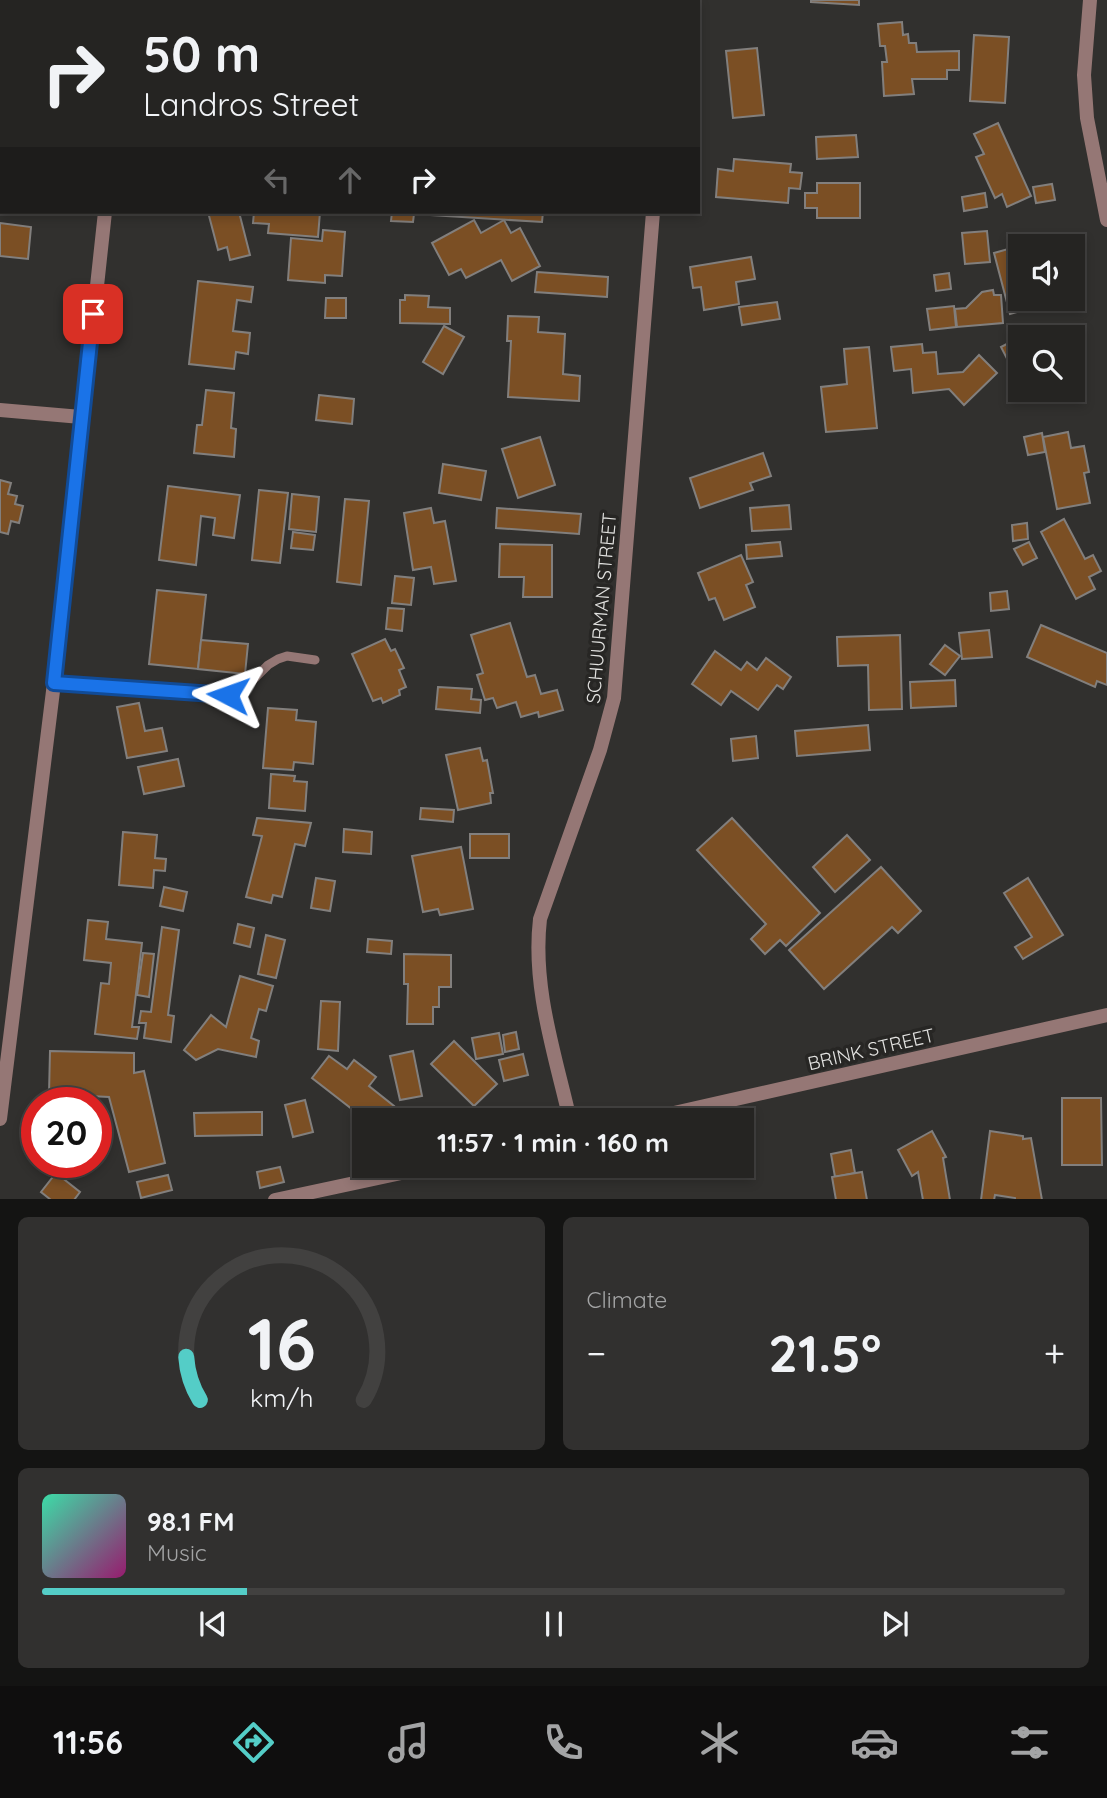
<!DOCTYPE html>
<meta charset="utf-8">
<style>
body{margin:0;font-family:Quicksand,sans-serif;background:#31302f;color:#f1f3f6;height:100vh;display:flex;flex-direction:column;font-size:26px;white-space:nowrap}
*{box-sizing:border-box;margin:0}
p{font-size:23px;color:#a3a4a5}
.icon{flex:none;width:38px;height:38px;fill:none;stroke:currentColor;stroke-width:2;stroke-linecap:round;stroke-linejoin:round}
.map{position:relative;height:1199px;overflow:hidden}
.sheet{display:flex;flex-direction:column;gap:18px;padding:18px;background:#141413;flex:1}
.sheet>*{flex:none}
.guide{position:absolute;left:0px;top:0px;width:700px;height:214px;box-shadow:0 4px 10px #0003,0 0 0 2px #424140;background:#252422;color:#f1f3f6;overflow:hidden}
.tools{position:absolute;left:1008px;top:234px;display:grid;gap:14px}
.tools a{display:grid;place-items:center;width:77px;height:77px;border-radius:0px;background:#252422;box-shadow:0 4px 10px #0003,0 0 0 2px #424140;font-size:35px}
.speed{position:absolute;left:21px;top:1087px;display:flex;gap:14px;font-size:35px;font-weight:700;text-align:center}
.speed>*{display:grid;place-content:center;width:91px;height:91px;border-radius:50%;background:#252422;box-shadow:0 4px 10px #0003,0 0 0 2px #424140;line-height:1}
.speed .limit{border:10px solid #d22;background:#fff;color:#111}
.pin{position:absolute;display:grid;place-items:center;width:60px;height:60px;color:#fff;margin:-30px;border-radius:14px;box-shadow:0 4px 10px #0006}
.me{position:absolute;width:77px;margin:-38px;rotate:274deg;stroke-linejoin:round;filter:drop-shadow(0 0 5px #0008)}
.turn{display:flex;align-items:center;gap:24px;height:147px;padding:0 28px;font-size:32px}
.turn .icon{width:91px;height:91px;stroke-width:2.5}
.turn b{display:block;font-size:49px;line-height:60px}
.lanes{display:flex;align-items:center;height:66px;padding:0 28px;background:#0003;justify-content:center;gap:35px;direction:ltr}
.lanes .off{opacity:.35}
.big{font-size:52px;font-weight:700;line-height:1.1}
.sheet .widget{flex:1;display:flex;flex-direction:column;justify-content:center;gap:10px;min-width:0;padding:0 24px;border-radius:10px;background:#31302f}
.sheet .dial{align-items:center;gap:0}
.dial svg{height:182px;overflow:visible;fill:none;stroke:#424140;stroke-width:7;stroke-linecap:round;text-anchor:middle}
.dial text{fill:#f1f3f6;stroke:none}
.song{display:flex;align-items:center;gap:21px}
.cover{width:84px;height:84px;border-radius:10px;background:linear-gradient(135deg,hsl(160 70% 55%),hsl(320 70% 35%))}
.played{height:7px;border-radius:4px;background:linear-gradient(90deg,#54cdc7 20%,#424140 20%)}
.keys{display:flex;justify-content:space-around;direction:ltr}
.heat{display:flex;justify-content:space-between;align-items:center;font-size:38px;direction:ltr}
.sheet .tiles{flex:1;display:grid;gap:18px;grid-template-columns:1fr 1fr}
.widget:last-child{grid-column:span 2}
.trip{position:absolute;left:352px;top:1108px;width:402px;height:70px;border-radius:0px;background:#252422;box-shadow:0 4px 10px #0003,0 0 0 2px #424140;font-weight:700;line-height:70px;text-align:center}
.tab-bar{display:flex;height:112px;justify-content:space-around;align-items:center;background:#0f0e0e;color:#a3a4a5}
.tab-bar .icon{width:49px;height:49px}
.tab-bar .current{color:#54cdc7}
.tab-bar b{font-size:32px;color:#f1f3f6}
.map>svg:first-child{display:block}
.building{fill:#7b4f24;stroke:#827f7d;stroke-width:2}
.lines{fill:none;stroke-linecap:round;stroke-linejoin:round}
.lane{stroke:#957775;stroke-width:9}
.street{stroke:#957775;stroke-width:14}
.route-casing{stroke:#114b97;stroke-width:18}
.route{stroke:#1a73e8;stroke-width:12}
.labels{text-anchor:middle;stroke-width:7;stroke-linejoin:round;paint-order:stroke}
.street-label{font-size:19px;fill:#e3e3e1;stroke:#272624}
</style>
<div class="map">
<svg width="1107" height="1200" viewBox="0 0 1107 1200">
<rect width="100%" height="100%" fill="#31302e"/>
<g class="building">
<path d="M 811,0 L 859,0 L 859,5 L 811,2 Z"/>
<path d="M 902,22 L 903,35 L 908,34 L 909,43 L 916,43 L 917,52 L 959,51 L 959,70 L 947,70 L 947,79 L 912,79 L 914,94 L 884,96 L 882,62 L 887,62 L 885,46 L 880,46 L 878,24 Z"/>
<path d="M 974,35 L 1009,37 L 1005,103 L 970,101 Z"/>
<path d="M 757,48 L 764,115 L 733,118 L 726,51 Z"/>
<path d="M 998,123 L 1031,196 L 1007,207 L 1002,194 L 995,198 L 976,157 L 984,154 L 974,134 Z"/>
<path d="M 856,135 L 858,157 L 817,159 L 816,137 Z"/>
<path d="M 734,159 L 791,164 L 790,172 L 802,173 L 800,189 L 789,188 L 788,203 L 716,197 L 718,169 L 733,171 Z"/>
<path d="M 817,183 L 860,183 L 860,218 L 817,218 L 817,208 L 805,208 L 805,193 L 817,193 Z"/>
<path d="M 1052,184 L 1055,200 L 1036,203 L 1033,187 Z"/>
<path d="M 985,193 L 987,207 L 964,211 L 962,197 Z"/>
<path d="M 208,212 L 239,212 L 250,255 L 230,260 L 227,247 L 218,250 Z"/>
<path d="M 254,212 L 320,212 L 318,237 L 268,233 L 269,224 L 253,223 Z"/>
<path d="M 392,212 L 543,212 L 542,222 L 414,214 L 413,222 L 391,221 Z"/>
<path d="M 474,220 L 481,233 L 504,220 L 511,233 L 520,228 L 540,266 L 512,281 L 501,260 L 466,278 L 461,269 L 449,275 L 432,243 Z"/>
<path d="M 0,223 L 31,227 L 28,259 L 0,256 Z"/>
<path d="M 323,230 L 345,232 L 342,276 L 325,275 L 325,283 L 288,280 L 291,238 L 322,241 Z"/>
<path d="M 987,231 L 990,262 L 965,264 L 962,233 Z"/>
<path d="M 1072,241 L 1072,247 L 1046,247 L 1046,242 Z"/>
<path d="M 1026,244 L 1027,247 L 1020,247 L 1020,299 L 1036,299 L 1038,306 L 1010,314 L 994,253 Z"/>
<path d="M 751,257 L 755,279 L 736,282 L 739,304 L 704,310 L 701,287 L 693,288 L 690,267 Z"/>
<path d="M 537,272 L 608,277 L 607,297 L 535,292 Z"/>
<path d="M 949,273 L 951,289 L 936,291 L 934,275 Z"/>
<path d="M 198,281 L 253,287 L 251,302 L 237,300 L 233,331 L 250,333 L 248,354 L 236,352 L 234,369 L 189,364 Z"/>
<path d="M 993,290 L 994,295 L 1001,295 L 1003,323 L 957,327 L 955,309 L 966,308 L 982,292 Z"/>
<path d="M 405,295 L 429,296 L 428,307 L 450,308 L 450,324 L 400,323 L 400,300 L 405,300 Z"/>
<path d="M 326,298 L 346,298 L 346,318 L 325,318 Z"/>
<path d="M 777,302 L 780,319 L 742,325 L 739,307 Z"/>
<path d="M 954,306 L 956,327 L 930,330 L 927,309 Z"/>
<path d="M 508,316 L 539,317 L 538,332 L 565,334 L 563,374 L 580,376 L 579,401 L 508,397 L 511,341 L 507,341 Z"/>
<path d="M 444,326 L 464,337 L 443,374 L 423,362 Z"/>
<path d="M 1022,336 L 1023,338 L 1020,338 L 1020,384 L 1001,347 Z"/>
<path d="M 922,344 L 923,353 L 936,352 L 938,374 L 963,372 L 979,355 L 997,373 L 964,405 L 949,389 L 913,393 L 911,369 L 894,371 L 891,347 Z"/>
<path d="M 869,347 L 877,428 L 826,432 L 821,387 L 847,384 L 844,349 Z"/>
<path d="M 1073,370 L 1085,373 L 1078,397 L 1054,390 L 1073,390 Z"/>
<path d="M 206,390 L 234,393 L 231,428 L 236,429 L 234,457 L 194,453 L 197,425 L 202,425 Z"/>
<path d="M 319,395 L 354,399 L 352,424 L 316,420 Z"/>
<path d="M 1068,432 L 1071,448 L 1084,446 L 1089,472 L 1084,473 L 1090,503 L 1057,509 L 1043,437 Z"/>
<path d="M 1042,433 L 1045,452 L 1028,455 L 1024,437 Z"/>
<path d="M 540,437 L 555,485 L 518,498 L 502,449 Z"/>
<path d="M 763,453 L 771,476 L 750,483 L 753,490 L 700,508 L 690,478 Z"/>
<path d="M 443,464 L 486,471 L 481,500 L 439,493 Z"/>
<path d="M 0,480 L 11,483 L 8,494 L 17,496 L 15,504 L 23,506 L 19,523 L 11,521 L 8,534 L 0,532 Z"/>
<path d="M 168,486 L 240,495 L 234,538 L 213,535 L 215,518 L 201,516 L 196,565 L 159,560 Z"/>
<path d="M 259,490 L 288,493 L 280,563 L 252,560 Z"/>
<path d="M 292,494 L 319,497 L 316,532 L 289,529 Z"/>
<path d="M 345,499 L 369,501 L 361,585 L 337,582 Z"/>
<path d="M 789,505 L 791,529 L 752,531 L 750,508 Z"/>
<path d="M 431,508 L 434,523 L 445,521 L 456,581 L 434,584 L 431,567 L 413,570 L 404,513 Z"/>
<path d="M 497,508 L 581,514 L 579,534 L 496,528 Z"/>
<path d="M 1064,519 L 1085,559 L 1093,555 L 1101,571 L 1089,577 L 1095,589 L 1076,599 L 1041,532 Z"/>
<path d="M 1027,523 L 1028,539 L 1013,541 L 1012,525 Z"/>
<path d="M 293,532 L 315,535 L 313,550 L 291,548 Z"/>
<path d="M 780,542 L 782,556 L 747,559 L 746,545 Z"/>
<path d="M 1029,542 L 1037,558 L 1023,565 L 1014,549 Z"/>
<path d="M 500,544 L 552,545 L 552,597 L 523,597 L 524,577 L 499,577 Z"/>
<path d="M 741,555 L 753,582 L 746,585 L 755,607 L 724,620 L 715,598 L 709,600 L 698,573 Z"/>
<path d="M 395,576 L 414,578 L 411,605 L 392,603 Z"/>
<path d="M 157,590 L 206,595 L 198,669 L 149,664 Z"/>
<path d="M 1007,591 L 1009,609 L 991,611 L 990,593 Z"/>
<path d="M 388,608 L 404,609 L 402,631 L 386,629 Z"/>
<path d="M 510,623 L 527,677 L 535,675 L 541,694 L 557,690 L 563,710 L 539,717 L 538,712 L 521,717 L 516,702 L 497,708 L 493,698 L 485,700 L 477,675 L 483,673 L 471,635 Z"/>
<path d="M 1041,625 L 1107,653 L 1107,685 L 1097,681 L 1095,687 L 1027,657 Z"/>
<path d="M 989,630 L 992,657 L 962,659 L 959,633 Z"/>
<path d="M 900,635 L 902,709 L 869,710 L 868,665 L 838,666 L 837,637 Z"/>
<path d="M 385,639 L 391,651 L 395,649 L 404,668 L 399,670 L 406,687 L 399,690 L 400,695 L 383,703 L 381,698 L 373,701 L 352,654 Z"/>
<path d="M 201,640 L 248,644 L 245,674 L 198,669 Z"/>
<path d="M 945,645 L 960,656 L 945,675 L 930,664 Z"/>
<path d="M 715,651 L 741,670 L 747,662 L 757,670 L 766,658 L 791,677 L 783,689 L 777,685 L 758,710 L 731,691 L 721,705 L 692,684 Z"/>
<path d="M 955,680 L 956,706 L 911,708 L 910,682 Z"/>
<path d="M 438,687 L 472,689 L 471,699 L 481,700 L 480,713 L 436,709 Z"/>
<path d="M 139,703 L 145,731 L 162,728 L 167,751 L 127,758 L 117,707 Z"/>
<path d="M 268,708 L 297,710 L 296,720 L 316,722 L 313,764 L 294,762 L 293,770 L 263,768 Z"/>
<path d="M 868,725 L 870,750 L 797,756 L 795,731 Z"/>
<path d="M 756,736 L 758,758 L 733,761 L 731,739 Z"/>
<path d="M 480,748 L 483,761 L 487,760 L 493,793 L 490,793 L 491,803 L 458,810 L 446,755 Z"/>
<path d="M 178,759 L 184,786 L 144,794 L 138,767 Z"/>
<path d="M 271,774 L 295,776 L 294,781 L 307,782 L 305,811 L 269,808 Z"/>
<path d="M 421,808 L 454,810 L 453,822 L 420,819 Z"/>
<path d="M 257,818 L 311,823 L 305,846 L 295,844 L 282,897 L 273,895 L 271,903 L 246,897 L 262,836 L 253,835 Z"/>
<path d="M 732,818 L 820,913 L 786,946 L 780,940 L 765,954 L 751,939 L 766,924 L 697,850 Z"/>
<path d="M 344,829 L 372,832 L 371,854 L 343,852 Z"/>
<path d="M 123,832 L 157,835 L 155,858 L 166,859 L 165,871 L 154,870 L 153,888 L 119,885 Z"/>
<rect x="470" y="834" width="39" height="24"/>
<path d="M 847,835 L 870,860 L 835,892 L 813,867 Z"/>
<path d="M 461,847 L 473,909 L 440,915 L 438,909 L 423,912 L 412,856 Z"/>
<path d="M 881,867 L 921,911 L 898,933 L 892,927 L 824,989 L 789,950 Z"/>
<path d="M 316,878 L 335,881 L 330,911 L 311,908 Z"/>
<path d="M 1028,878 L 1063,935 L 1023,959 L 1015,947 L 1032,937 L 1004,893 Z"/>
<path d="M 164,887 L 187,892 L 183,911 L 160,906 Z"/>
<path d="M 88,920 L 108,922 L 106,939 L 142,943 L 132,1027 L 139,1027 L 137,1039 L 95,1034 L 101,983 L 109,984 L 111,963 L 84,960 Z"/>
<path d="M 238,924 L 254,928 L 250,947 L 234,943 Z"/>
<path d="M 162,927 L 179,930 L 168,1015 L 174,1016 L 171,1042 L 144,1038 L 146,1023 L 139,1023 L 141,1011 L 151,1012 Z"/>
<path d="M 266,935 L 285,940 L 276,978 L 258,974 Z"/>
<path d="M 368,939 L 392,941 L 391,954 L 367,952 Z"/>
<path d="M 143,953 L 154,954 L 149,997 L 137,995 Z"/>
<path d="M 404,954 L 451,955 L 451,987 L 439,987 L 439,1007 L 433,1007 L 433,1024 L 407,1024 L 408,984 L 404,984 Z"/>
<path d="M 240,976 L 273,986 L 266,1011 L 259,1009 L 251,1038 L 259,1041 L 256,1057 L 218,1049 L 196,1060 L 184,1050 L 211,1015 L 226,1027 Z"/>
<path d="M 321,1001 L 340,1002 L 338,1051 L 318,1049 Z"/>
<path d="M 516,1032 L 519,1049 L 505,1052 L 503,1035 Z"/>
<path d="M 499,1033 L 503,1054 L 476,1059 L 472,1038 Z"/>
<path d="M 454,1041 L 497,1084 L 474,1106 L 431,1064 Z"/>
<path d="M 50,1051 L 134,1053 L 134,1073 L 144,1071 L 165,1163 L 129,1172 L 109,1097 L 49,1094 Z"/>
<path d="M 413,1051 L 422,1096 L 400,1100 L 390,1056 Z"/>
<path d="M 523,1054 L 528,1075 L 504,1081 L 499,1060 Z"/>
<path d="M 329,1056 L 347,1069 L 354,1060 L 376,1077 L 369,1086 L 394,1106 L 383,1120 L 366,1120 L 312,1078 Z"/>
<path d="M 1062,1098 L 1101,1098 L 1102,1165 L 1062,1165 Z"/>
<path d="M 305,1100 L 313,1132 L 293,1137 L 285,1105 Z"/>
<path d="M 262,1112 L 262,1135 L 195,1136 L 194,1113 Z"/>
<path d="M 932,1131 L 946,1157 L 943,1158 L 950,1200 L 923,1200 L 918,1172 L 912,1176 L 898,1150 Z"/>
<path d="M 990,1131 L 1023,1136 L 1023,1139 L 1031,1138 L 1042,1200 L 1015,1200 L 1015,1198 L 995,1195 L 994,1200 L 981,1200 Z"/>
<path d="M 851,1150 L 855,1173 L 835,1177 L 831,1154 Z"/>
<path d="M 280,1167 L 284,1182 L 260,1188 L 257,1172 Z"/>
<path d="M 862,1172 L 867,1200 L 836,1200 L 832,1177 Z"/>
<path d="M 56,1173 L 80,1192 L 74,1200 L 51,1200 L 41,1192 Z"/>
<path d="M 168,1175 L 172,1190 L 141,1198 L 137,1182 Z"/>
</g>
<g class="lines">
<path class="lane" d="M 54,683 L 228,695 L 243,690 L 268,665 L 278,659 L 287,656 L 315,660"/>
<g class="street">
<path d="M 1090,0 L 1084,75 L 1087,118 L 1107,220"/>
<path d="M 127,2 L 127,0"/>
<path d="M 670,2 L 670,0"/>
<path d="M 0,120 L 2,120"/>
<path d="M 0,410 L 81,417"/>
<path d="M 0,1119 L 54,683 L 105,212"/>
<path d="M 570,1120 C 555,1054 532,987 540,919 L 600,750 L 614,698 L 653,212"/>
<path d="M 643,1120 L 1107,1015"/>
<path d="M 275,1200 L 434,1166"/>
</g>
</g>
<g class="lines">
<defs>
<path id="route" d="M 93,314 L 54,683 L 228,695"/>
</defs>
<use href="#route" class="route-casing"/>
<use href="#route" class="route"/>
</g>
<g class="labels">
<g class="street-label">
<text transform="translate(601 608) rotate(-85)" y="7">SCHUURMAN STREET</text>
<text transform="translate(871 1049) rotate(-13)" y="7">BRINK STREET</text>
</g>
</g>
</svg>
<div class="tools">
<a><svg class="icon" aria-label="sound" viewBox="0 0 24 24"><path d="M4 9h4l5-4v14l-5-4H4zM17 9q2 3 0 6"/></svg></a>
<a><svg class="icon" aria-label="search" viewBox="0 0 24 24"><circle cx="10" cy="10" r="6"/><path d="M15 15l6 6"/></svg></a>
</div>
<div class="speed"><div class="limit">20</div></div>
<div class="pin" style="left:93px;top:314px;background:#d93025"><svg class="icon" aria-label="arrive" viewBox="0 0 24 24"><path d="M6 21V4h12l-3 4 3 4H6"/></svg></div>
<svg class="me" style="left:228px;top:695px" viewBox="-20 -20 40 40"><path d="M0-17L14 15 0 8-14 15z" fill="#1a73e8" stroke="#fff" stroke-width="4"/></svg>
<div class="trip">11:57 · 1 min · 160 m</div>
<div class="guide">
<div class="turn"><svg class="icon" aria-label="right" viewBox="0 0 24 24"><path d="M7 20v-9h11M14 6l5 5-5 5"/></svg><div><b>50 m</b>Landros Street</div></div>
<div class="lanes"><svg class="icon off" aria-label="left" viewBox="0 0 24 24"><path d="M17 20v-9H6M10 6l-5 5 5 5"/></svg><svg class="icon off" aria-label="ahead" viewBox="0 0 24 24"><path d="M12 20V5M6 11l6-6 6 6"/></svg><svg class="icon" aria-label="right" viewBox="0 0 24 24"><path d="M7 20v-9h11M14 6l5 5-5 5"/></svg></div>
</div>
</div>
<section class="sheet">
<div class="tiles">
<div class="widget dial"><svg viewBox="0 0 100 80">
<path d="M14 69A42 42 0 1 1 86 69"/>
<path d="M14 69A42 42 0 0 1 8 50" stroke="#54cdc7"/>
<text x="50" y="56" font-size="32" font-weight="700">16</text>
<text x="50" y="72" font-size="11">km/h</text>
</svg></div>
<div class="widget"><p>Climate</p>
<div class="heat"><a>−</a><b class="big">21.5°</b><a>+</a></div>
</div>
<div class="widget">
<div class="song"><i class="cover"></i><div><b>98.1 FM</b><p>Music</p></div></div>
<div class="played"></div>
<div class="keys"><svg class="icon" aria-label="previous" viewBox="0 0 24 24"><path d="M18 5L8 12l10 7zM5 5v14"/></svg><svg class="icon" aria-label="pause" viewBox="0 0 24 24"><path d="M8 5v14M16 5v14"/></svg><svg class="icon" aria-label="next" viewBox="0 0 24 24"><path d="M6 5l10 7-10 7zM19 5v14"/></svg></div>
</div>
</div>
</section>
<nav class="tab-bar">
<b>11:56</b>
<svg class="icon current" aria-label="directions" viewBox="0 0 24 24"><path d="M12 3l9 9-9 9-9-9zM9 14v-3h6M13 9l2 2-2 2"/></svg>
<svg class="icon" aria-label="music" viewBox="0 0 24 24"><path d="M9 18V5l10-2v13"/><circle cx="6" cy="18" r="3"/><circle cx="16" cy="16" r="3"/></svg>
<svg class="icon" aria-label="phone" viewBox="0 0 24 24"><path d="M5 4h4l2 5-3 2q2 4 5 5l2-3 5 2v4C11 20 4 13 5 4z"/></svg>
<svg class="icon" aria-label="climate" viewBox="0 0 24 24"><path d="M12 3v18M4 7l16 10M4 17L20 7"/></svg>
<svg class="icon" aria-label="car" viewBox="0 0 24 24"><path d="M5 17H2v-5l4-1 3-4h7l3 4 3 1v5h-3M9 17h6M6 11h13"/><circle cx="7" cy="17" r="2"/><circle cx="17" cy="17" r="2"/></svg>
<svg class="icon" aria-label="filters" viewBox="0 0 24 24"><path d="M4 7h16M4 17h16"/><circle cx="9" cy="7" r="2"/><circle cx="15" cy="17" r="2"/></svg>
</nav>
